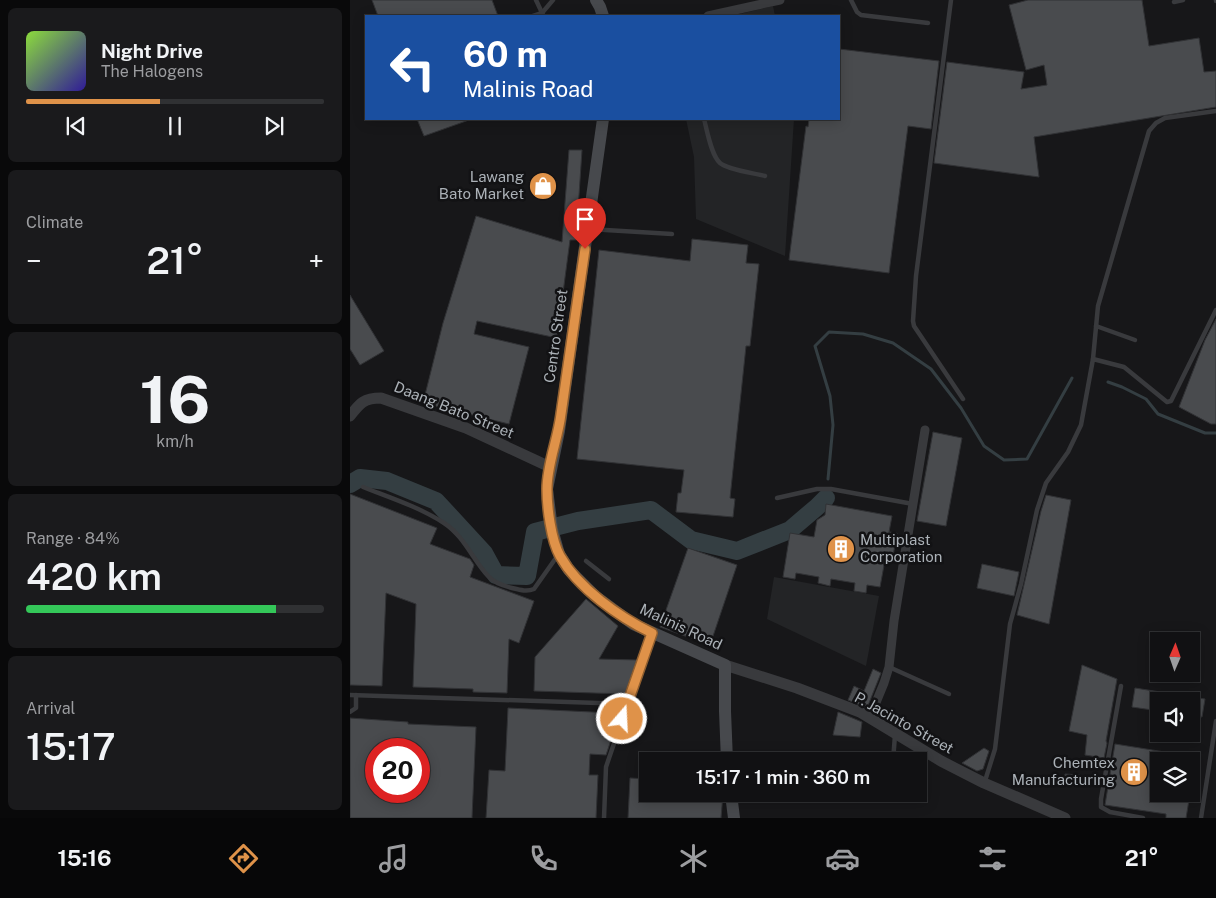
<!DOCTYPE html>
<meta charset="utf-8">
<style>
body{margin:0;font-family:"Public Sans",sans-serif;background:#1a1a1c;color:#f1f3f6;height:100vh;display:flex;flex-direction:column;font-size:19px;white-space:nowrap}
*{box-sizing:border-box;margin:0}
p{font-size:16px;color:#9c9da0}
.icon{flex:none;width:28px;height:28px;fill:none;stroke:currentColor;stroke-width:2;stroke-linecap:round;stroke-linejoin:round}
.map{position:relative;flex:1;overflow:hidden}
.side{display:flex;flex-direction:column;gap:8px;padding:8px;background:#09090a;width:350px}
.side>*{flex:none}
.guide{position:absolute;left:15px;top:15px;width:475px;height:105px;border-radius:0px;box-shadow:0 2px 12px #0003,0 0 0 1px #303133;background:#1a4fa0;color:#fff;overflow:hidden}
.needle{width:32px;rotate:2deg}
.tools{position:absolute;left:800px;top:632px;display:grid;gap:10px}
.tools a{display:grid;place-items:center;width:50px;height:50px;border-radius:0px;background:#111113;box-shadow:0 2px 12px #0003,0 0 0 1px #303133;font-size:25px}
.speed{position:absolute;left:15px;top:738px;display:flex;gap:10px;font-size:25px;font-weight:700;text-align:center}
.speed>*{display:grid;place-content:center;width:65px;height:65px;border-radius:50%;background:#111113;box-shadow:0 2px 12px #0003,0 0 0 1px #303133;line-height:1}
.speed .limit{border:8px solid #d22;background:#fff;color:#111}
.pin{position:absolute;display:grid;place-items:center;width:42px;height:42px;color:#fff;margin:-51px -21px;border-radius:50% 50% 50% 0;rotate:-45deg;box-shadow:0 0 5px #0007}
.pin .icon{rotate:45deg}
.me{position:absolute;width:55px;margin:-28px;rotate:19deg;stroke-linejoin:round;filter:drop-shadow(0 0 4px #0008)}
.turn{display:flex;align-items:center;gap:18px;height:105px;padding:0 15px;font-size:22px}
.turn .icon{width:65px;height:65px;stroke-width:2.5}
.turn b{display:block;font-size:35px;line-height:42px}
.big{font-size:38px;font-weight:600;line-height:1.1}
.side .widget{flex:1;display:flex;flex-direction:column;justify-content:center;gap:8px;min-width:0;padding:0 18px;border-radius:8px;background:#1a1a1c}
.side .dial{align-items:center;gap:0}
.dial b{font-size:65px;line-height:1}
.song{display:flex;align-items:center;gap:15px}
.cover{width:60px;height:60px;border-radius:8px;background:linear-gradient(135deg,hsl(90 70% 55%),hsl(250 70% 35%))}
.played{height:5px;border-radius:2px;background:linear-gradient(90deg,#df9249 45%,#303133 45%)}
.keys{display:flex;justify-content:space-around;direction:ltr}
.heat{display:flex;justify-content:space-between;align-items:center;font-size:28px;direction:ltr}
.charge{height:8px;border-radius:4px;background:linear-gradient(90deg,#34c759 84%,#303133 0)}
.trip{position:absolute;left:289px;top:752px;width:288px;height:50px;border-radius:0px;background:#111113;box-shadow:0 2px 12px #0003,0 0 0 1px #303133;font-weight:600;line-height:50px;text-align:center}
.menu{display:flex;height:80px;justify-content:space-around;align-items:center;background:#070708;color:#9c9da0}
.menu .icon{width:35px;height:35px}
.menu .current{color:#df9249}
.menu b{font-size:22px;color:#f1f3f6}
main{display:flex;flex:1;min-height:0}
.map>svg:first-child{display:block}
.built{fill:#232426}
.lines{fill:none;stroke-linecap:round;stroke-linejoin:round}
.stream{stroke:#343e42;stroke-width:3}
.river{stroke:#343e42;stroke-width:18}
.building{fill:#494b4e;stroke:#313235;fill-rule:evenodd}
.service{stroke:#393a3d;stroke-width:4.5}
.minor{stroke:#393a3d;stroke-width:9}
.tertiary{stroke:#393a3d;stroke-width:11}
.secondary{stroke:#47494d;stroke-width:12}
.route-casing{stroke:#915f2f;stroke-width:12}
.route{stroke:#df9249;stroke-width:9}
.labels{text-anchor:middle;stroke-width:5;stroke-linejoin:round;paint-order:stroke}
.poi-label{font-size:15px;fill:#abb1b7;stroke:#121214;text-anchor:end}
.street-label{font-size:15px;fill:#abb1b7;stroke:#121214}
</style>
<main>
<section class="side">
<div class="widget">
<div class="song"><i class="cover"></i><div><b>Night Drive</b><p>The Halogens</p></div></div>
<div class="played"></div>
<div class="keys"><svg class="icon" aria-label="previous" viewBox="0 0 24 24"><path d="M18 5L8 12l10 7zM5 5v14"/></svg><svg class="icon" aria-label="pause" viewBox="0 0 24 24"><path d="M8 5v14M16 5v14"/></svg><svg class="icon" aria-label="next" viewBox="0 0 24 24"><path d="M6 5l10 7-10 7zM19 5v14"/></svg></div>
</div>
<div class="widget"><p>Climate</p>
<div class="heat"><a>−</a><b class="big">21°</b><a>+</a></div>
</div>
<div class="widget dial"><b>16</b><p>km/h</p></div>
<div class="widget"><p>Range · 84%</p><b class="big">420 km</b><div class="charge"></div></div>
<div class="widget"><p>Arrival</p><b class="big">15:17</b></div>
</section>
<div class="map">
<svg width="866" height="818" viewBox="0 0 866 818">
<rect width="100%" height="100%" fill="#171719"/>
<g class="built">
<path d="M 423,6 L 425,16 L 381,16 Z"/>
<path d="M 336,119 L 444,119 L 435,256 L 346,219 L 344,157 Z"/>
<path d="M 424,577 L 529,596 L 516,666 L 417,619 Z"/>
</g>
<g class="lines">
<g class="stream">
<path d="M 758,382 L 772,387 L 796,399 L 808,414 L 855,433 L 866,433"/>
<path d="M 478,479 L 483,425 L 480,396 L 465,346 L 479,332 L 513,334 L 543,343 L 581,369 L 611,408 L 634,446 L 654,460 L 677,459 L 722,378"/>
</g>
<path class="river" d="M 0,484 L 10,478 L 37,481 L 86,501 L 134,553 L 146,575 L 177,576 L 185,532 L 228,521 L 301,510 L 341,540 L 387,551 L 440,530 L 467,507 L 476,498"/>
</g>
<g class="building">
<path d="M 22,0 L 142,0 L 148,16 L 28,16 Z"/>
<path d="M 678,0 L 792,0 L 799,46 L 849,38 L 854,72 L 866,71 L 866,107 L 684,137 L 689,177 L 584,163 L 597,62 L 674,72 L 671,89 L 697,85 L 694,65 L 676,70 L 659,5 Z"/>
<path d="M 489,49 L 589,61 L 581,129 L 558,126 L 539,273 L 439,260 L 456,126 L 458,127 L 459,119 L 489,119 Z"/>
<path d="M 67,119 L 118,119 L 119,120 L 74,136 Z"/>
<path d="M 219,150 L 232,150 L 226,240 L 220,240 L 207,338 L 127,321 L 124,334 L 179,347 L 159,424 L 73,403 L 93,323 L 126,216 L 212,242 Z"/>
<path d="M 342,239 L 398,245 L 396,263 L 409,264 L 400,346 L 396,346 L 380,498 L 385,499 L 383,517 L 326,512 L 328,493 L 331,493 L 334,470 L 227,459 L 249,250 L 340,261 Z"/>
<path d="M 0,295 L 34,351 L 10,365 L 0,349 Z"/>
<path d="M 866,319 L 866,424 L 861,424 L 829,407 L 855,340 Z"/>
<path d="M 583,432 L 612,438 L 596,526 L 567,521 Z"/>
<path d="M 0,494 L 87,528 L 80,544 L 120,559 L 124,565 L 120,577 L 184,601 L 169,643 L 159,639 L 157,693 L 123,692 L 123,689 L 63,687 L 66,604 L 36,593 L 32,686 L 0,685 Z"/>
<path d="M 696,495 L 721,500 L 699,624 L 667,615 L 691,511 Z"/>
<path d="M 476,504 L 542,516 L 539,532 L 547,533 L 542,562 L 535,560 L 530,587 L 517,585 L 516,593 L 504,591 L 505,583 L 481,579 L 480,586 L 468,583 L 469,577 L 446,573 L 445,579 L 433,577 L 440,533 L 464,537 L 467,520 L 475,515 Z"/>
<path d="M 338,548 L 387,565 L 360,645 L 310,627 Z"/>
<path d="M 632,564 L 669,572 L 664,596 L 627,588 Z"/>
<path d="M 236,599 L 268,626 L 249,659 L 287,660 L 275,694 L 184,691 L 185,657 Z"/>
<path d="M 732,665 L 767,679 L 756,741 L 757,743 L 754,758 L 735,755 L 737,735 L 719,731 Z"/>
<path d="M 523,669 L 531,673 L 517,708 L 498,700 L 504,686 L 514,691 Z"/>
<path d="M 785,688 L 855,699 L 852,717 L 841,716 L 841,701 L 809,701 L 809,711 L 782,707 Z"/>
<path d="M 158,708 L 263,713 L 262,737 L 256,755 L 240,754 L 239,775 L 248,775 L 246,818 L 136,818 L 139,770 L 155,771 Z"/>
<path d="M 488,712 L 512,722 L 510,737 L 483,735 Z"/>
<path d="M 0,718 L 58,722 L 58,724 L 126,727 L 122,818 L 0,818 ZM 26,749 L 69,749 L 69,791 L 26,791 Z"/>
<path d="M 765,744 L 846,757 L 845,761 L 809,761 L 809,794 L 840,794 L 836,818 L 816,818 L 816,814 L 755,805 Z"/>
<path d="M 634,748 L 639,751 L 633,769 L 627,771 L 612,763 Z"/>
<path d="M 715,774 L 730,775 L 729,786 L 714,785 Z"/>
<path d="M 280,778 L 298,779 L 298,794 L 373,794 L 371,818 L 278,818 Z"/>
</g>
<g class="lines">
<g class="service">
<path d="M 186,0 L 193,15"/>
<path d="M 501,0 L 507,12 L 511,15 L 578,23"/>
<path d="M 601,0 L 566,276 L 563,321 L 564,326 L 613,399"/>
<path d="M 866,0 L 866,1"/>
<path d="M 824,2 L 833,0"/>
<path d="M 183,16 L 192,13 L 203,0"/>
<path d="M 354,119 C 357,130 361,155 370,163 C 378,170 404,173 415,176"/>
<path d="M 239,229 L 322,234"/>
<path d="M 746,326 L 785,340"/>
<path d="M 743,359 L 748,306 L 799,131 L 806,123 L 815,118 L 866,111"/>
<path d="M 13,487 C 41,498 69,507 94,523 C 114,536 123,560 138,576 C 144,583 154,586 162,588 C 170,590 177,592 184,589 L 208,555"/>
<path d="M 427,498 L 467,489 L 481,489 L 563,504"/>
<path d="M 236,561 L 259,579"/>
<path d="M 539,667 L 599,694"/>
<path d="M 771,686 L 751,799 L 751,807 L 760,812 L 793,818"/>
<path d="M 0,695 L 278,704"/>
<path d="M 0,712 L 6,708 L 6,695"/>
<path d="M 543,761 L 545,735"/>
<path d="M 635,781 L 645,749 L 660,624 L 671,584 L 687,510 L 696,483 L 718,452 L 731,425 L 743,359 L 774,367 L 817,402 L 821,401 L 866,310"/>
<path d="M 254,818 L 256,767 L 301,635"/>
<path d="M 851,818 L 866,721"/>
</g>
<g class="minor">
<path d="M 358,16 L 430,0"/>
<path d="M 520,717 L 534,683 L 539,667 L 544,621 L 575,430"/>
</g>
<g class="tertiary">
<path d="M 0,416 C 10,403 14,398 31,398 L 116,428 L 200,467"/>
<path d="M 375,665 L 447,688 L 510,712 L 591,761 L 634,783 L 715,818"/>
</g>
<g class="secondary">
<path d="M 246,0 L 250,7 L 253,16"/>
<path d="M 253,119 L 209,431 L 197,489 L 202,529 L 209,554 L 219,570 L 245,596 L 283,624 L 375,665 L 375,711 L 377,761"/>
<path d="M 381,794 L 384,818"/>
</g>
</g>
<g class="lines">
<defs>
<path id="route" d="M 235,249 C 227,304 219,359 211,414 C 208,439 197,464 197,489 C 197,507 201,540 210,556 C 228,588 269,617 302,633 L 272,719"/>
</defs>
<use href="#route" class="route-casing"/>
<use href="#route" class="route"/>
</g>
<defs>
<symbol id="shop-disc" viewBox="-11 -11 22 22"><circle r="9.5" fill="#df9249" stroke="#121214"/><path d="M-5-2.5h2.3a2.7 3.5 0 0 1 5.4 0H5L5.5 6h-11ZM-1.5-2.5h3a1.5 2.3 0 0 0-3 0Z" fill="#fff"/></symbol>
<symbol id="building-disc" viewBox="-11 -11 22 22"><circle r="9.5" fill="#df9249" stroke="#121214"/><path d="M-4-6H4V6H1V3H-1V6H-4ZM-2.5-4.3h1.7v1.8h-1.7ZM.8-4.3h1.7v1.8H.8ZM-2.5-1h1.7V.8h-1.7ZM.8-1h1.7V.8H.8Z" fill="#fff"/></symbol>
</defs>
<g fill-rule="evenodd">
<use href="#shop-disc" x="177" y="170" width="32" height="32"/>
<use href="#building-disc" x="475" y="533" width="32" height="32"/>
<use href="#building-disc" x="768" y="756" width="32" height="32"/>
</g>
<g class="labels">
<g class="poi-label">
<text x="174" y="182">Lawang<tspan x="174" dy="17">Bato Market</tspan></text>
<text x="510" y="545" text-anchor="start">Multiplast<tspan x="510" dy="17">Corporation</tspan></text>
<text x="765" y="768">Chemtex<tspan x="765" dy="17">Manufacturing</tspan></text>
</g>
<g class="street-label">
<text transform="translate(206 336) rotate(-82)" y="5">Centro Street</text>
<text transform="translate(104 410) rotate(22)" y="5">Daang Bato Street</text>
<text transform="translate(331 627) rotate(25)" y="5">Malinis Road</text>
<text transform="translate(554 723) rotate(29)" y="5">P. Jacinto Street</text>
</g>
</g>
</svg>
<div class="tools">
<a><svg class="needle" viewBox="-14 -14 28 28"><path d="M0-13l5 13h-10z" fill="#e53935"/><path d="M0 13l5-13h-10z" fill="#9c9da0"/></svg></a>
<a><svg class="icon" aria-label="sound" viewBox="0 0 24 24"><path d="M4 9h4l5-4v14l-5-4H4zM17 9q2 3 0 6"/></svg></a>
<a><svg class="icon" aria-label="layers" viewBox="0 0 24 24"><path d="M12 4l9 5-9 5-9-5zM3 14l9 5 9-5"/></svg></a>
</div>
<div class="speed"><div class="limit">20</div></div>
<div class="pin" style="left:235px;top:249px;background:#d93025"><svg class="icon" aria-label="arrive" viewBox="0 0 24 24"><path d="M6 21V4h12l-3 4 3 4H6"/></svg></div>
<svg class="me" style="left:272px;top:719px" viewBox="-20 -20 40 40"><circle r="17" fill="#df9249" stroke="#fff" stroke-width="3"/><path d="M0-11L8 9 0 5-8 9z" fill="#fff"/></svg>
<div class="trip">15:17 · 1 min · 360 m</div>
<div class="guide">
<div class="turn"><svg class="icon" aria-label="left" viewBox="0 0 24 24"><path d="M17 20v-9H6M10 6l-5 5 5 5"/></svg><div><b>60 m</b>Malinis Road</div></div>
</div>
</div>
</main>
<nav class="menu">
<b>15:16</b>
<svg class="icon current" aria-label="directions" viewBox="0 0 24 24"><path d="M12 3l9 9-9 9-9-9zM9 14v-3h6M13 9l2 2-2 2"/></svg>
<svg class="icon" aria-label="music" viewBox="0 0 24 24"><path d="M9 18V5l10-2v13"/><circle cx="6" cy="18" r="3"/><circle cx="16" cy="16" r="3"/></svg>
<svg class="icon" aria-label="phone" viewBox="0 0 24 24"><path d="M5 4h4l2 5-3 2q2 4 5 5l2-3 5 2v4C11 20 4 13 5 4z"/></svg>
<svg class="icon" aria-label="climate" viewBox="0 0 24 24"><path d="M12 3v18M4 7l16 10M4 17L20 7"/></svg>
<svg class="icon" aria-label="car" viewBox="0 0 24 24"><path d="M5 17H2v-5l4-1 3-4h7l3 4 3 1v5h-3M9 17h6M6 11h13"/><circle cx="7" cy="17" r="2"/><circle cx="17" cy="17" r="2"/></svg>
<svg class="icon" aria-label="filters" viewBox="0 0 24 24"><path d="M4 7h16M4 17h16"/><circle cx="9" cy="7" r="2"/><circle cx="15" cy="17" r="2"/></svg>
<b>21°</b>
</nav>
